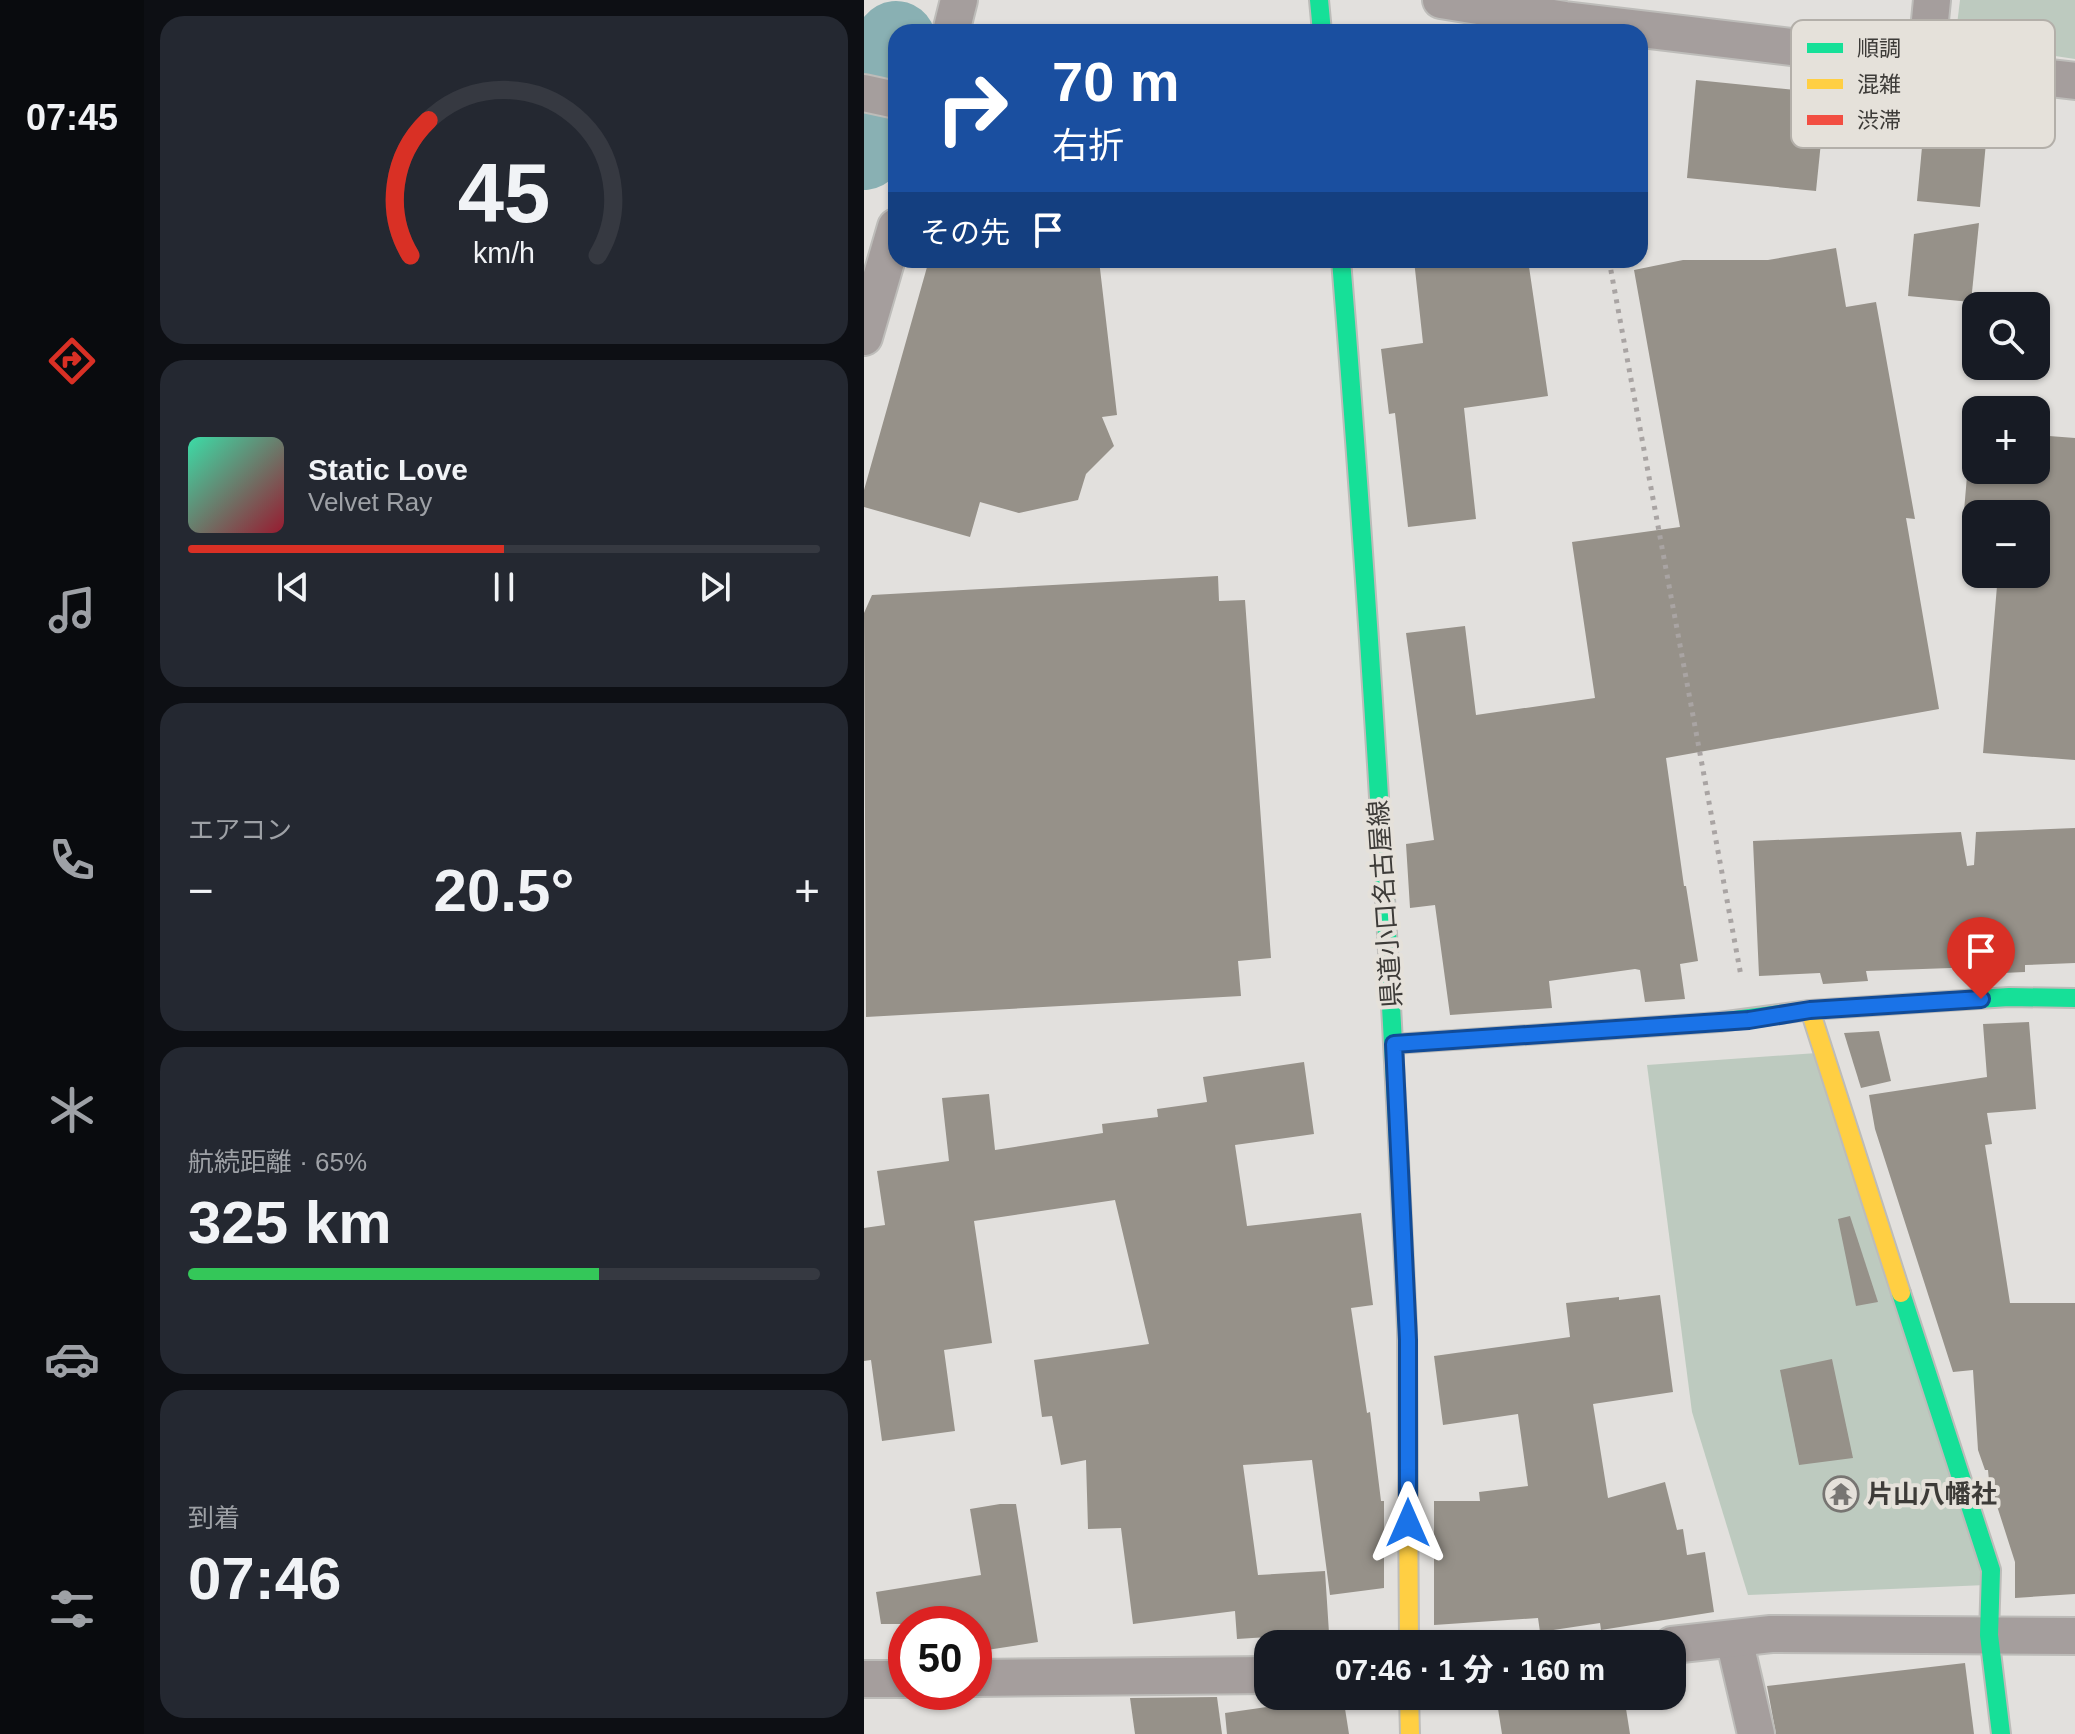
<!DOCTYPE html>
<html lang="ja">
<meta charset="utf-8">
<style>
body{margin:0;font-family:Arial,"Noto Sans JP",sans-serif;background:#242831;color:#f1f3f6;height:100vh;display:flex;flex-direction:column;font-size:30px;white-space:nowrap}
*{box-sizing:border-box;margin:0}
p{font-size:26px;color:#9ea1a6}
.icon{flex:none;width:44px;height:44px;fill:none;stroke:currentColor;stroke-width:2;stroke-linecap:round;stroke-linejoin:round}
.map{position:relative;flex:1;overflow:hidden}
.drawer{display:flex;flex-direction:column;gap:16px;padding:16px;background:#0d0f14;width:720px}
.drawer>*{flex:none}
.guide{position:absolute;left:24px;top:24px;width:760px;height:244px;border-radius:24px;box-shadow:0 2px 6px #0004;background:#1a4fa0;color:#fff;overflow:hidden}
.fabs{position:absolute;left:1098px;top:292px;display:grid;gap:16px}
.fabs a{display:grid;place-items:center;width:88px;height:88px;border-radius:16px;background:#171b24;box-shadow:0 2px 6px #0004;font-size:40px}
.speed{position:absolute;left:24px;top:1606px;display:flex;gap:16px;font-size:40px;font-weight:700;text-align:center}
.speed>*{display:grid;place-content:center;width:104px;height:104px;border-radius:50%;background:#171b24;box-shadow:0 2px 6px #0004;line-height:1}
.speed .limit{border:12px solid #d22;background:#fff;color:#111}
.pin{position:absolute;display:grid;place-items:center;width:68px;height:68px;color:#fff;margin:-82px -34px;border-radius:50% 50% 50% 0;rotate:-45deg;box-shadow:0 0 8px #0007}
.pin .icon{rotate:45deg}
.me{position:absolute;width:88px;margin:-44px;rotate:0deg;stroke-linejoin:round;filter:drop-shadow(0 0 6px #0008)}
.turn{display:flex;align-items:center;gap:28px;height:168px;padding:0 32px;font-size:36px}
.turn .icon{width:104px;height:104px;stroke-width:2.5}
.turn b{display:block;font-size:56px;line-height:68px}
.then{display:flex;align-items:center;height:76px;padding:0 32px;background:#0003;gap:16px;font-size:30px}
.big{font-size:60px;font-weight:800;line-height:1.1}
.drawer .widget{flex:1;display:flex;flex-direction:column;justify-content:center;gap:12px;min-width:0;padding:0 28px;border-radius:24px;background:#242831}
.drawer .dial{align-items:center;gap:0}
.dial svg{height:208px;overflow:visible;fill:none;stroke:#363941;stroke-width:7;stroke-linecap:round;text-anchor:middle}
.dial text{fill:#f1f3f6;stroke:none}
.song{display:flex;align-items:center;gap:24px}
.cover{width:96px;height:96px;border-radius:12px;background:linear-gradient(135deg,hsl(160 70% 55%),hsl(350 70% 35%))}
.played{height:8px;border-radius:4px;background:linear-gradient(90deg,#d93025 50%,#363941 50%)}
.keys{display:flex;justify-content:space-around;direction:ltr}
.heat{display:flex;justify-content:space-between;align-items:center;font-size:44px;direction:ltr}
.charge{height:12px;border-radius:6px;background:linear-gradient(90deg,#34c759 65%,#363941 0)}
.trip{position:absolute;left:390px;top:1630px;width:432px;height:80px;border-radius:24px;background:#171b24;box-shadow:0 2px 6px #0004;font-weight:800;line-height:80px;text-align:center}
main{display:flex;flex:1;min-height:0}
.tab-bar{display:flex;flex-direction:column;width:144px;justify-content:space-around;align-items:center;background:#090b0e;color:#9ea1a6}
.tab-bar .icon{width:56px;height:56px}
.tab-bar .on{color:#d93025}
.tab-bar b{font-size:36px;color:#f1f3f6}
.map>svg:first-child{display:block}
.green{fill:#bdcabf}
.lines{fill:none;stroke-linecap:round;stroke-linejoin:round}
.river{stroke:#89b0b3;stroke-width:80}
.building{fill:#969189}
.street-casing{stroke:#bdbcb9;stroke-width:40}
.fast-casing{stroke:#bdbcb9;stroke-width:22}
.slow-casing{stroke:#bdbcb9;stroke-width:22}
.jam-casing{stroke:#bdbcb9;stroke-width:22}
.path{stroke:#a9a4a3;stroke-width:5;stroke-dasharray:4 6;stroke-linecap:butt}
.street{stroke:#a59e9d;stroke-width:36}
.fast{stroke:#16e098;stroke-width:18}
.slow{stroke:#ffcf43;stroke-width:18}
.jam{stroke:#f24e42;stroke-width:18}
.route-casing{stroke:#114b97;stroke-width:20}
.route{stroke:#1a73e8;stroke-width:14}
.labels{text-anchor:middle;stroke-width:8;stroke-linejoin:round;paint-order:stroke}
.street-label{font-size:26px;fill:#3d3b38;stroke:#e5e1da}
.poi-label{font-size:26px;font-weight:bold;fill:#3d3b38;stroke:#e5e1da;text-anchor:start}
.key{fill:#e5e1da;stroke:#b3afa9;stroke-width:2}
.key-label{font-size:22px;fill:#3d3b38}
</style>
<main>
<nav class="tab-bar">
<b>07:45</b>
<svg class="icon on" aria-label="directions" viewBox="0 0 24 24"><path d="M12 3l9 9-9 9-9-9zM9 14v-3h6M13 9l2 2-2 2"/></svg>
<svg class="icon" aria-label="music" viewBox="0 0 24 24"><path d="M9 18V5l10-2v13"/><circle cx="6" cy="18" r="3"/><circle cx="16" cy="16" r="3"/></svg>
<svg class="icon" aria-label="phone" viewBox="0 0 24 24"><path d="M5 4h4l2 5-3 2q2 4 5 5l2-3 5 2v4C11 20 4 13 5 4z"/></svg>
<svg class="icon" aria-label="climate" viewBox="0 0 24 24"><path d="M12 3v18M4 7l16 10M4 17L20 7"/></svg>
<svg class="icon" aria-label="car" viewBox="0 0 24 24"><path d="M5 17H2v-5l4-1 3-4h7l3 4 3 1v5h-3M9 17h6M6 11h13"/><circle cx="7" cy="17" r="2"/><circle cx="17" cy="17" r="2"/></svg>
<svg class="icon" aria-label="filters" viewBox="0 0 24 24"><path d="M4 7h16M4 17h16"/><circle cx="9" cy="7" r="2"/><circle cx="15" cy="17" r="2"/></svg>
</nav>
<section class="drawer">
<div class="widget dial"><svg viewBox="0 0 100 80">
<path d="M14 69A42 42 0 1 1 86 69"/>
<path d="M14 69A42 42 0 0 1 21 17" stroke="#d93025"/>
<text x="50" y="56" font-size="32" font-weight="700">45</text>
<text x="50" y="72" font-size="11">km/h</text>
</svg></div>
<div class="widget">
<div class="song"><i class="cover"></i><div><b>Static Love</b><p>Velvet Ray</p></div></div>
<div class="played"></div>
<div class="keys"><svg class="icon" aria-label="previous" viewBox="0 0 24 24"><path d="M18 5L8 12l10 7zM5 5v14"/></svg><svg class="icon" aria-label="pause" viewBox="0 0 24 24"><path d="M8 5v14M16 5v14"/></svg><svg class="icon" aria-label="next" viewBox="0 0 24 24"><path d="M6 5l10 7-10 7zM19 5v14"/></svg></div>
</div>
<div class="widget"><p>エアコン</p>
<div class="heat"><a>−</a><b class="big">20.5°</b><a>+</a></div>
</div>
<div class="widget"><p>航続距離 · 65%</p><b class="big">325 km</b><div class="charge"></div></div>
<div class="widget"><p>到着</p><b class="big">07:46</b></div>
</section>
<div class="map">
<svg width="1211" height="1734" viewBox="0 0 1211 1734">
<rect width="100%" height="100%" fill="#e2e0dd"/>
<g class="green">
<path d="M 1096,0 L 1211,0 L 1211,59 L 1091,41 Z"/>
<path d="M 953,1053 L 1122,1585 L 884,1595 L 828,1412 L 783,1065 Z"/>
</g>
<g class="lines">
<path class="river" d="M 0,150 L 32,41"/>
</g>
<g class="building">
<path d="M 832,80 L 962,93 L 952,191 L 823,178 Z"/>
<path d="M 1061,115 L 1124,121 L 1116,207 L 1053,201 Z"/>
<path d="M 1115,223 L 1107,302 L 1044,296 L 1050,234 Z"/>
<path d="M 972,248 L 982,307 L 1012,302 L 1051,519 L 1042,518 L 1075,709 L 802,758 L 820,886 L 822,886 L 834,961 L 816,964 L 821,999 L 781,1002 L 776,970 L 771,969 L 685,981 L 688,1008 L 586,1015 L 571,905 L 546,908 L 542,844 L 570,840 L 542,633 L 601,626 L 612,715 L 731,698 L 708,542 L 816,527 L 770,270 L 819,260 L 904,260 Z"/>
<path d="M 65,260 L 235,260 L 253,415 L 238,417 L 250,446 L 222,474 L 214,500 L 155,513 L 116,502 L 106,537 L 0,507 L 0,490 Z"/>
<path d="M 550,260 L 664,260 L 684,396 L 600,408 L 612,519 L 544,527 L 531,413 L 525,414 L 517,349 L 559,343 Z"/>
<path d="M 1107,429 L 1112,430 L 1112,470 L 1172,470 L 1172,435 L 1211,438 L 1211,760 L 1119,753 L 1134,574 L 1172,574 L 1172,514 L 1112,514 L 1112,524 L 1099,523 Z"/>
<path d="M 354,576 L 355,601 L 381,600 L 407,958 L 374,961 L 377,996 L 2,1017 L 0,613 L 8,595 Z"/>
<path d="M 1211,828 L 1211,963 L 1161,965 L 1161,972 L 1115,974 L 1115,967 L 1002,971 L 1004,981 L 959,984 L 956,973 L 895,976 L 889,841 L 1097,832 L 1103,866 L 1110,865 L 1112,832 Z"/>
<path d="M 1165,1022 L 1172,1109 L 1123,1113 L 1128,1144 L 1121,1145 L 1146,1303 L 1211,1303 L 1211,1594 L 1151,1598 L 1151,1562 L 1125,1481 L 1124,1470 L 1121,1470 L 1114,1450 L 1109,1370 L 1089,1372 L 1011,1129 L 1005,1095 L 1123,1077 L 1119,1024 Z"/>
<path d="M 1015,1031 L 1027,1081 L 997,1088 L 980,1033 Z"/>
<path d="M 440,1062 L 450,1134 L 371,1145 L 383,1226 L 497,1213 L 509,1305 L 487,1308 L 503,1413 L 506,1412 L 517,1501 L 520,1501 L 520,1588 L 466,1595 L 448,1460 L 379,1465 L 394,1575 L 461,1571 L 465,1633 L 373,1639 L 371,1611 L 269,1624 L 257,1528 L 224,1529 L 222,1460 L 197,1465 L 188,1416 L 178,1417 L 170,1360 L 285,1344 L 251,1200 L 110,1221 L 128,1343 L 80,1350 L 91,1431 L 18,1441 L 7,1360 L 0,1361 L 0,1228 L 21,1225 L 13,1171 L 85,1161 L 78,1098 L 125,1094 L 131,1150 L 239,1133 L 238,1124 L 294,1117 L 293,1109 L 343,1102 L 339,1077 Z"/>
<path d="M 986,1216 L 1014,1302 L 992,1306 L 974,1219 Z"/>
<path d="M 796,1295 L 809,1392 L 729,1404 L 744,1498 L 801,1482 L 813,1530 L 819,1529 L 823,1555 L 841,1552 L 850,1612 L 737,1630 L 736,1623 L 676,1632 L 674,1618 L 570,1625 L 570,1501 L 616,1501 L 615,1492 L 664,1486 L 654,1414 L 579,1425 L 570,1356 L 706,1337 L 702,1303 L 755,1297 L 755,1300 Z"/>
<path d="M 968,1359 L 989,1458 L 935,1465 L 916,1370 Z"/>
<path d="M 136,1504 L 152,1504 L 174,1642 L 110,1652 L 110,1624 L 17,1624 L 12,1592 L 117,1575 L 106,1509 Z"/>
<path d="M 1101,1663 L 1110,1734 L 912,1734 L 903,1686 Z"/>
<path d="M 479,1696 L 485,1734 L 363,1734 L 361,1713 Z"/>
<path d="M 632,1696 L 760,1696 L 766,1734 L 638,1734 Z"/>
<path d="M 353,1697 L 358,1734 L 271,1734 L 266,1698 Z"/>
</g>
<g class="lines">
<defs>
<g id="street">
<path d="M 577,0 L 701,20 L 1211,81"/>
<path d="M 87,32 L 95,0"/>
<path d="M 1062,61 L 1068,0"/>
<path d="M 0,93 L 32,100"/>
<path d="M 0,337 L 32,227"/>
<path d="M 870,1639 L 892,1734"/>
<path d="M 808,1645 L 907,1634 L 1211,1636"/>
<path d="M 110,1678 L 404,1675"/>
<path d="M 0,1679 L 42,1679"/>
</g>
<g id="fast">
<path d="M 455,0 L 458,32"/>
<path d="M 477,260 C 506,616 527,973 543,1329"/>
<path d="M 855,1022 L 946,1010 L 1145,997 L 1211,998"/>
<path d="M 1037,1293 L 1127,1570 L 1125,1635 L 1137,1734"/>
</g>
<g id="slow">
<path d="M 946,1010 L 1037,1293"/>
<path d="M 543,1329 L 545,1644"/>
<path d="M 545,1696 L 546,1734"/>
</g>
<path id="jam" d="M 530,1044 L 855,1022"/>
</defs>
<use href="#street" class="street-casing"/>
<use href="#fast" class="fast-casing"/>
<use href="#slow" class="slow-casing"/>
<use href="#jam" class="jam-casing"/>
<path class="path" d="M 745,260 L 877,976"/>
<use href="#street" class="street"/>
<use href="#fast" class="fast"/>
<use href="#slow" class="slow"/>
<use href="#jam" class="jam"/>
</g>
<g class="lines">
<defs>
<path id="route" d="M 544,1523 L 544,1340 L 530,1044 L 885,1020 L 946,1010 L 1117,999"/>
</defs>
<use href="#route" class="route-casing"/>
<use href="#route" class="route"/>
</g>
<defs>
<symbol id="temple-ring" viewBox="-11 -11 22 22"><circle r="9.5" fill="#e5e1da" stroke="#777572" stroke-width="1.5"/><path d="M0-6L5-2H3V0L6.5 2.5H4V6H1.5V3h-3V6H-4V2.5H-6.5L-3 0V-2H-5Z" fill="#777572"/></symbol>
</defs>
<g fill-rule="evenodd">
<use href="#temple-ring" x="957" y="1474" width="40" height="40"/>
</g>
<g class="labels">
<g class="street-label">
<text transform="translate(521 904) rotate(-94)" y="9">県道小口名古屋線</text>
</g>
<g class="poi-label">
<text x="1003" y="1503">片山八幡社</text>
</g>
</g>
<rect x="927" y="20" width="264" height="128" rx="12" class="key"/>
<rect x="943" y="43" width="36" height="10" fill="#16e098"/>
<rect x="943" y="79" width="36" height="10" fill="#ffcf43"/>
<rect x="943" y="115" width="36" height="10" fill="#f24e42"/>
<g class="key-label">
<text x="993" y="56">順調</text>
<text x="993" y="92">混雑</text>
<text x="993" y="128">渋滞</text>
</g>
</svg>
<div class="fabs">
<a><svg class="icon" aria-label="search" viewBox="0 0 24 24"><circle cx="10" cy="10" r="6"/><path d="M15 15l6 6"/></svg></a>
<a>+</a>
<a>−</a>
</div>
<div class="speed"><div class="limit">50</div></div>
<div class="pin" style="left:1117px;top:999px;background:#d93025"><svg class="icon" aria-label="arrive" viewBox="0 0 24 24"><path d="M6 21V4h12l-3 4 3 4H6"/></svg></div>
<svg class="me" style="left:544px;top:1523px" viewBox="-20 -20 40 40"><path d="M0-17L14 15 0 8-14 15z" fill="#1a73e8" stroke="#fff" stroke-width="4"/></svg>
<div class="trip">07:46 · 1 分 · 160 m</div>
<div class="guide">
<div class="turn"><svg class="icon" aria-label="right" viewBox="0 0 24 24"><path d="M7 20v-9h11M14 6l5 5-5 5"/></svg><div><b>70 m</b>右折</div></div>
<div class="then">その先<svg class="icon" aria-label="arrive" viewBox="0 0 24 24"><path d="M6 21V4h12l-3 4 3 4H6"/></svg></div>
</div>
</div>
</main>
